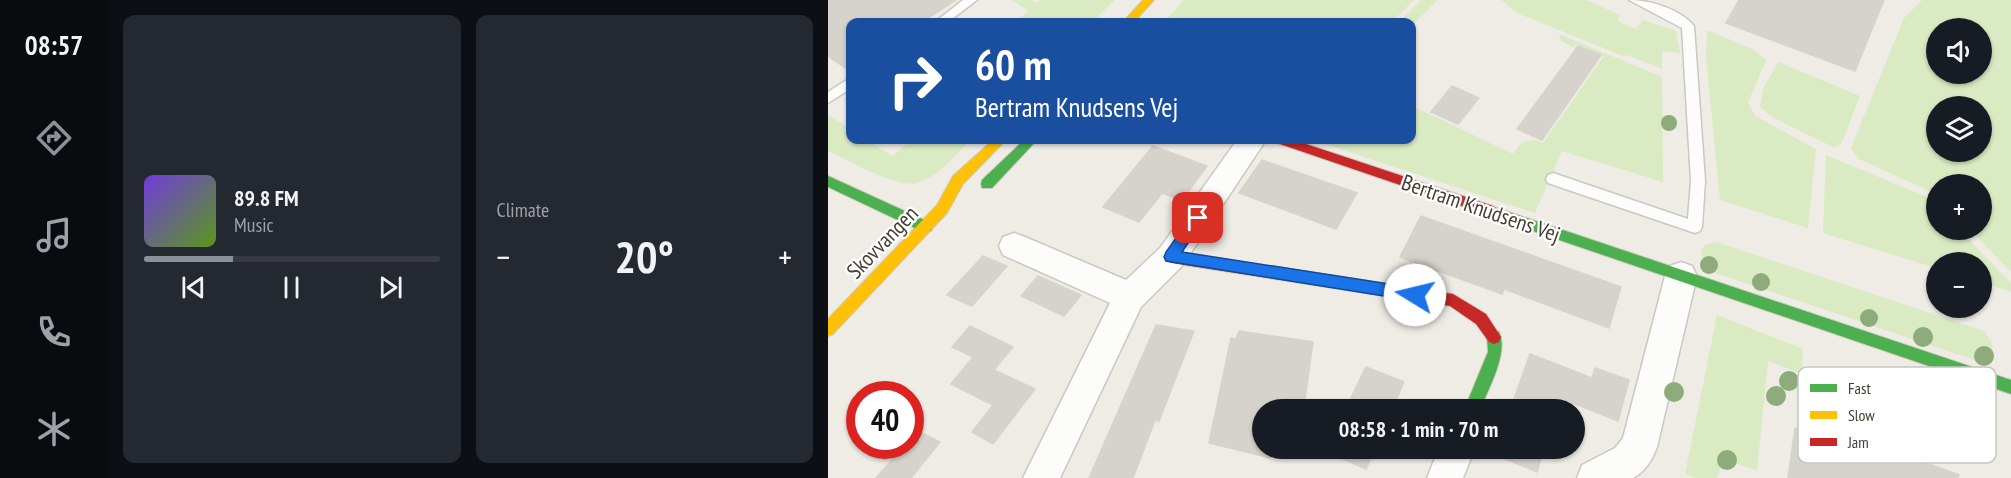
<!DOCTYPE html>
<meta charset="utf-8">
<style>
body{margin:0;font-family:"PT Sans Narrow",sans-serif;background:#242831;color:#f1f3f6;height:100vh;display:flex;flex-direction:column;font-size:22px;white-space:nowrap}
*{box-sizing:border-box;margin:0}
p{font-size:20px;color:#9ea1a6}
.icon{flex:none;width:33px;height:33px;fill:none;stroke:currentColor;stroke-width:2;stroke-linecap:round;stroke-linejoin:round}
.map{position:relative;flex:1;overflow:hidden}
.panel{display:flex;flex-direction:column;gap:15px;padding:15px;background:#0d0f14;width:720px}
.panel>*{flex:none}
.guide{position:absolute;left:18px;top:18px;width:570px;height:126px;border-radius:12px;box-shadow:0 2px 4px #0004;background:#1a4fa0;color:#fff;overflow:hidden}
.fabs{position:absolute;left:1098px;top:18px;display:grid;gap:12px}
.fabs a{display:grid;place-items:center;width:66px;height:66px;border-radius:50%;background:#171b24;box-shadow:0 2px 4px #0004;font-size:30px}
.speed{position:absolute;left:18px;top:381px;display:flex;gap:12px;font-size:30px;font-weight:700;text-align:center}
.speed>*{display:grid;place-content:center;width:78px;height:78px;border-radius:50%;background:#171b24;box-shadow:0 2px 4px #0004;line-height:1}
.speed .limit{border:9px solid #d22;background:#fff;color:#111}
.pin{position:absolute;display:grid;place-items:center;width:51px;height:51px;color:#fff;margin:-26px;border-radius:12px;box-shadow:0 3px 9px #0006}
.me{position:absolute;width:66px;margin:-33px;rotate:279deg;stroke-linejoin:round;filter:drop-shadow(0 0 4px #0008)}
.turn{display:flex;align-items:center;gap:21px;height:126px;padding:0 30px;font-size:27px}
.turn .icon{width:78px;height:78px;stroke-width:2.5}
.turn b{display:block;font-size:42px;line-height:51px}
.big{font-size:45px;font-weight:700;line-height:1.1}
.panel .widget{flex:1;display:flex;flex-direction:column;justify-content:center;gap:9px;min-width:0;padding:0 21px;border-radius:12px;background:#242831}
.song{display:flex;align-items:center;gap:18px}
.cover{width:72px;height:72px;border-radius:9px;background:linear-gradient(135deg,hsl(260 70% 55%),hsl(90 70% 35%))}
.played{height:6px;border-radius:3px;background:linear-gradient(90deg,#8c9099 30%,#363941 30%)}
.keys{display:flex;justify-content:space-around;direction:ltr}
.heat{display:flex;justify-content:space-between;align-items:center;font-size:33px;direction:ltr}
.panel .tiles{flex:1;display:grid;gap:15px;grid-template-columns:repeat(2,1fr)}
.trip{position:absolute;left:424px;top:399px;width:333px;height:60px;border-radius:30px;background:#171b24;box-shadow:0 2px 4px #0004;font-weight:700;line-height:60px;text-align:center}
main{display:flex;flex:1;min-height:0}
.tab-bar{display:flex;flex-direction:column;width:108px;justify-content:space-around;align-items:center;background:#090b0e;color:#9ea1a6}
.tab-bar .icon{width:42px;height:42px}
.tab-bar .on{color:#8c9099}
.tab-bar b{font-size:27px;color:#f1f3f6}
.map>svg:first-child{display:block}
.green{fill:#daeac3;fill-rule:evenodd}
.building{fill:#d6d3cc;stroke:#d6d3cb;stroke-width:1.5}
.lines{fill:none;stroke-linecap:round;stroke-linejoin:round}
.lane-casing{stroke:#cac8c1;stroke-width:3}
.street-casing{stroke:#cac8c1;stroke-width:3}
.fast-casing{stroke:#cfcbbd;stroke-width:2}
.slow-casing{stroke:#cfcbbd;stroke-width:2}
.jam-casing{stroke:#cfcbbd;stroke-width:2}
.lane{fill:#fcfcfb;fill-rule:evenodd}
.street{fill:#fcfcfb;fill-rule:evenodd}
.fast{fill:#4caf50;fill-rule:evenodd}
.slow{fill:#ffc107;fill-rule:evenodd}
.jam{fill:#c62828;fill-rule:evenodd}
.tree{fill:#8eab7b}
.route{fill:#1a73e8;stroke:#114b97;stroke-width:1.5}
.labels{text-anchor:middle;stroke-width:4.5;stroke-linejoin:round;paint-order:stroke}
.street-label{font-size:22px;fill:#433d32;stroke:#fff}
.key{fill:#fff;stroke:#c7c5c2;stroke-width:1.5}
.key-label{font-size:16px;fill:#433d32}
</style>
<main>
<nav class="tab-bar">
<b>08:57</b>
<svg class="icon on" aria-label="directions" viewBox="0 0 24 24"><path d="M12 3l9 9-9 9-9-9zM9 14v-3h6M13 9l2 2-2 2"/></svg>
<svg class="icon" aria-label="music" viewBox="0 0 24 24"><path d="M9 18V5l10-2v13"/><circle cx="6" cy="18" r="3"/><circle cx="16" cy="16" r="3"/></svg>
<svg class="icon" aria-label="phone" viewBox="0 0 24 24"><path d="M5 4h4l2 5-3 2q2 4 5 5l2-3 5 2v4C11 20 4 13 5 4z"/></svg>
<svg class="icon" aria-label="climate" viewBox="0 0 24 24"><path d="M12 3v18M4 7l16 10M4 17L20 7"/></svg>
</nav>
<section class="panel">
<div class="tiles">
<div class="widget">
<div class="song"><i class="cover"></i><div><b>89.8 FM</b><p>Music</p></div></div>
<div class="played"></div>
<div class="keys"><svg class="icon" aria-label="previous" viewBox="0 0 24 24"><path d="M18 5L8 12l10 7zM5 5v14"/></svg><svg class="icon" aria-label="pause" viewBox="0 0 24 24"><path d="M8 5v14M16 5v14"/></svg><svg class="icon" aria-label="next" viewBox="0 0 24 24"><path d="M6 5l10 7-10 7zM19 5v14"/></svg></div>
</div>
<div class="widget"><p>Climate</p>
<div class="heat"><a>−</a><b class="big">20°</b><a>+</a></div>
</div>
</div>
</section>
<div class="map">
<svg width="1183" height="478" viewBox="0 0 1183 478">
<rect width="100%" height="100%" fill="#eeece5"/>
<g class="green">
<path d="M 184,0 L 202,0 L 208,3 L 213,0 L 287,0 L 264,22 L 194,22 L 190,21 L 200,11 Z"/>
<path d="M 356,0 L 586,0 L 564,22 L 336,22 Z"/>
<path d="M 593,0 L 609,0 L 584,26 L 584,22 L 571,22 Z"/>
<path d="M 673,0 L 758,0 L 792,15 L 789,21 L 808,29 L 815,20 L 848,31 L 852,53 L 834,51 L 834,69 L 799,55 L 795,56 L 689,13 Z"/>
<path d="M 1094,0 L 1183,0 L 1183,272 L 1142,230 L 1154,230 L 1154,184 L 1108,184 L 1108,194 L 1031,159 L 1023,148 L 1076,18 ZM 1108,28 L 1154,28 L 1154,74 L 1108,74 ZM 1108,106 L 1154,106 L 1154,152 L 1108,152 Z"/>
<path d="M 879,31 L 882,31 L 926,50 L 938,60 L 920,102 L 927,116 L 988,149 L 980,228 L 892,200 L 878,57 Z"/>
<path d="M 731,34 L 834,77 L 835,182 L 734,151 L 707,213 L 484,140 L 584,140 L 584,106 L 685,154 L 694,142 L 706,140 L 715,143 L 776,56 L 747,44 L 745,47 L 733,41 Z"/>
<path d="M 950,62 L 1032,96 L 1013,145 L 1005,147 L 944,117 L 932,107 L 935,89 Z"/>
<path d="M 0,115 L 22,129 L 22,140 L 38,140 L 65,156 L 83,140 L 143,140 C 128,154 110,178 88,183 C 68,188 20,160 0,151 Z"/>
<path d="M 998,155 L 1101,198 L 1108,206 L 1108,230 L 1131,230 L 1183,283 L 1183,292 L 1154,282 L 1154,262 L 1108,262 L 1108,268 L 995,233 Z"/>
<path d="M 888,242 L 1156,331 C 1166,344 1167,349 1159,364 L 875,269 L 873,251 L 877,245 Z"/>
<path d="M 889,315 L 975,349 L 974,374 L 940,361 L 929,470 L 895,460 L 889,478 L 867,478 L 857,474 Z"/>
</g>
<g class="building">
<path d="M 0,0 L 128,0 L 94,22 L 22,22 L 22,71 L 0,56 Z"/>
<path d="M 911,0 L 1056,0 L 1027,71 L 898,23 Z"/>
<path d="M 750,46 L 773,55 L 714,140 L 689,129 Z"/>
<path d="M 624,86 L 651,98 L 630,124 L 603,112 Z"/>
<path d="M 325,146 L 379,166 L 354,200 L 334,193 L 311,222 L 275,207 Z"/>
<path d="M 434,160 L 529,193 L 508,229 L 411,193 Z"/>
<path d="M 593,216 L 793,287 L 781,328 L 676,289 L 674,294 L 572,257 Z"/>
<path d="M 155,256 L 179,266 L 144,306 L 119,295 Z"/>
<path d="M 210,276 L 253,295 L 236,316 L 193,296 Z"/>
<path d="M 328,325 L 366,331 L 331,421 L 327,420 L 305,478 L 261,478 Z"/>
<path d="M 142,326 L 185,347 L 166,370 L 207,389 L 165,444 L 144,432 L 165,405 L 123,384 L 145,357 L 124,347 Z"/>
<path d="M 411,331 L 485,342 L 477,399 L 471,410 L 435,410 L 435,448 L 447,448 L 442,458 L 381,443 L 403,338 L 408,339 Z"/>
<path d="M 702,354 L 764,378 L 767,368 L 801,380 L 790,421 L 732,398 L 728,410 L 682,410 Z"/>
<path d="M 538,367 L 576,382 L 564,410 L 517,410 Z"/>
<path d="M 82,427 L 112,442 L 83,478 L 48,478 L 76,446 L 82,446 Z"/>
<path d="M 967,428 L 1044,456 L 1045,431 L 1082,445 L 1082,457 L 1131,475 L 1130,478 L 960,478 Z"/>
<path d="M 498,448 L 547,448 L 538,469 L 497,451 Z"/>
<path d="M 668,448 L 716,448 L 709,472 L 666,454 Z"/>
</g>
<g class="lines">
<defs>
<g id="lane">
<path d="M 135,0 L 149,0 L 120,22 L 107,22 Z"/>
<path d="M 801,0 C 822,0 852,9 866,26 L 877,181 L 874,227 L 872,231 L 867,233 L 720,183 L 718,179 L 720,175 L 725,173 L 860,219 L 863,181 L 854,28 Z"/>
<path d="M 22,78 L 22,89 L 0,103 L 0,92 Z"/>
<path d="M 984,374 L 1085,410 L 1088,416 L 1085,422 L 1079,425 L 978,388 L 975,382 L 978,376 Z"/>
</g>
<g id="street">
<path d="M 409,140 L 438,140 L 354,266 L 313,307 L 232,478 L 195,478 L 282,303 L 175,255 L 171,246 L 175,237 L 186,233 L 197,237 L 298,280 L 332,248 Z"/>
<path d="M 853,262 L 864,266 L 869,276 L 829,447 C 824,460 818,471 805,478 L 749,478 L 754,465 L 787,448 L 795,438 L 837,276 L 842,266 Z"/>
<path d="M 611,448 L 647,448 L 635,478 L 599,478 Z"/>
</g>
<g id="fast">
<path d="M 196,140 L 209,140 L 164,188 L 154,188 L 153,184 L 154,180 Z"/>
<path d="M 0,176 L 103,223 L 105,227 L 103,231 L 93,231 L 0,187 Z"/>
<path d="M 660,205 L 1183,380 L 1183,394 L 655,214 L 653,210 L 655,206 Z"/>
<path d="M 666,330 L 671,332 C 681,353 660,389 652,410 L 636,410 L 660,352 L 659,337 L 661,332 Z"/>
</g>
<g id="slow">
<path d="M 315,0 L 326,0 L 306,22 L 295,22 Z"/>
<path d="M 165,140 L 178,140 L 135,184 L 119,213 L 5,334 L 0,336 L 0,319 L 109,205 L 125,176 Z"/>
</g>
<g id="jam">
<path d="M 447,140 L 466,140 L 665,206 L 667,210 L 665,214 L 660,215 L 449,143 Z"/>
<path d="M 343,251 L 625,294 L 658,314 L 673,337 L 671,342 L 666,344 L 661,342 L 648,324 L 622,306 L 343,263 L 338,261 L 336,257 L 338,253 Z"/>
</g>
</defs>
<use href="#lane" class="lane-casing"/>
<use href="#street" class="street-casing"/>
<use href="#fast" class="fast-casing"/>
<use href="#slow" class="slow-casing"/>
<use href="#jam" class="jam-casing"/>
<use href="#lane" class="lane"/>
<use href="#street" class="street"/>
<use href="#fast" class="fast"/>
<use href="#slow" class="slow"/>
<use href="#jam" class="jam"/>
</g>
<g class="tree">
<circle cx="841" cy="123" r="8"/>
<circle cx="881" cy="265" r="9"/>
<circle cx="933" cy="282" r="9"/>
<circle cx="1041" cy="318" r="9"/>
<circle cx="1095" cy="337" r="10"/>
<circle cx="1156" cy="356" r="10"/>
<circle cx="961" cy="381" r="10"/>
<circle cx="846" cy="392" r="10"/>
<circle cx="948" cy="396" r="10"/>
<circle cx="899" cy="460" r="10"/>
</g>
<path class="route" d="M 370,212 L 377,218 L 354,252 L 587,288 L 592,290 L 594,295 L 592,299 L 587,301 L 338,261 L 336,257 L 338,252 L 365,214 Z"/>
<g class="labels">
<g class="street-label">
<text transform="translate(653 208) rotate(19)" y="8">Bertram Knudsens Vej</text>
<text transform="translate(54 242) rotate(-46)" y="8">Skovvangen</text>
</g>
</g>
<rect x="970" y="367" width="198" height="96" rx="9" class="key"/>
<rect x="982" y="384" width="27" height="8" fill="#4caf50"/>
<rect x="982" y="411" width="27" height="8" fill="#ffc107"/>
<rect x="982" y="438" width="27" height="8" fill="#c62828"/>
<g class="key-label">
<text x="1020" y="394">Fast</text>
<text x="1020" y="421">Slow</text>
<text x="1020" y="448">Jam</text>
</g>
</svg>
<div class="fabs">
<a><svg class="icon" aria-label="sound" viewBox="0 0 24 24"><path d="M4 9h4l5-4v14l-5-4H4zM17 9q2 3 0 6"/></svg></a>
<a><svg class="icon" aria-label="layers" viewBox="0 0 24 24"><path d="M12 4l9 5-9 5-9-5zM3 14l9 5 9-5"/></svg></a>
<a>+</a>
<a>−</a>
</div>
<div class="speed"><div class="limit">40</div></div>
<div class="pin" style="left:370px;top:218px;background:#d93025"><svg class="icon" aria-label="arrive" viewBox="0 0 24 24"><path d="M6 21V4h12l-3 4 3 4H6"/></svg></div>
<svg class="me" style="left:587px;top:295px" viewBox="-20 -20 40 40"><circle r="19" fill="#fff"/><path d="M0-13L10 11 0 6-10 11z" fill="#1a73e8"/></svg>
<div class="trip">08:58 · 1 min · 70 m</div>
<div class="guide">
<div class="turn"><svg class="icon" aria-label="right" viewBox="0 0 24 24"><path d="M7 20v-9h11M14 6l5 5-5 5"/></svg><div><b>60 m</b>Bertram Knudsens Vej</div></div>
</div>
</div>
</main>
